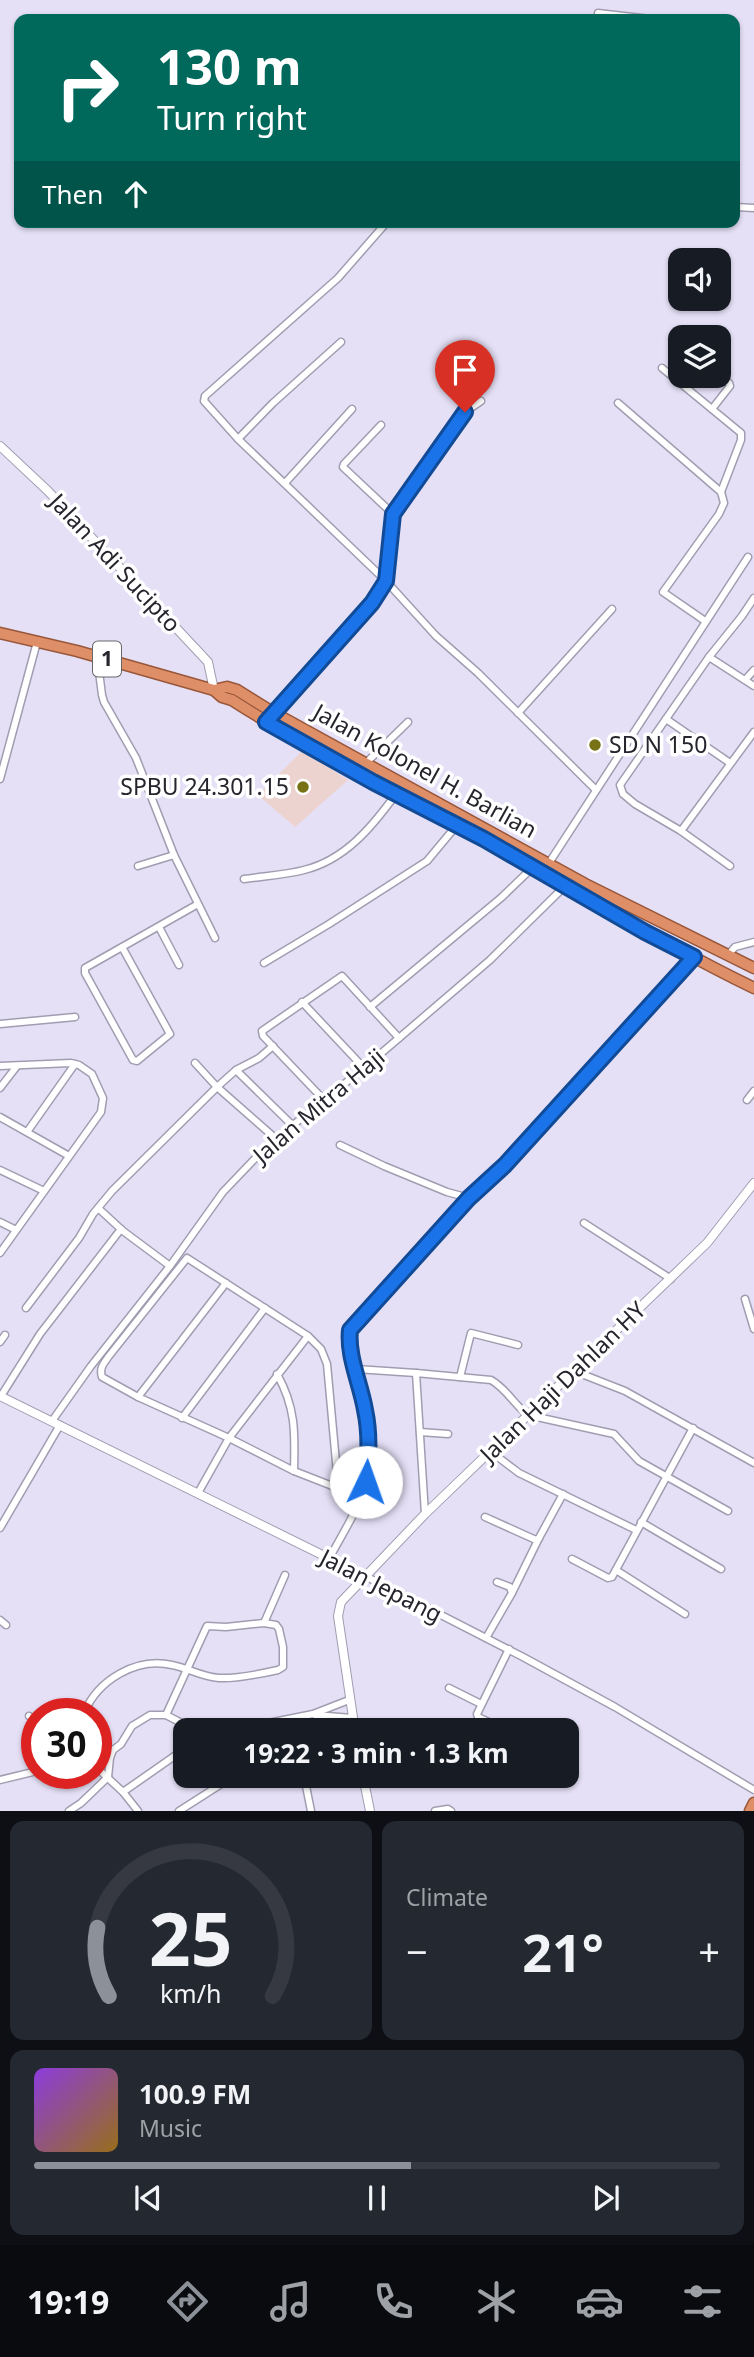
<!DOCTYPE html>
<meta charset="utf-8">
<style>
body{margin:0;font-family:"Noto Sans",sans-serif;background:#242831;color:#f1f3f6;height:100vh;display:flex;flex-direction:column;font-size:26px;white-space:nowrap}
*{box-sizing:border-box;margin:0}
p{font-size:23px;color:#9ea1a6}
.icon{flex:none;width:38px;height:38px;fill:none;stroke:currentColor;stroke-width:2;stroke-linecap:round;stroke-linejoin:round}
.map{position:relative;height:1811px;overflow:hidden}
.side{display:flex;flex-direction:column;gap:10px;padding:10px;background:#0d0f14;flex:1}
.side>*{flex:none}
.top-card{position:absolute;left:14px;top:14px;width:726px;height:214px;border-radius:14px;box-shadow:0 2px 5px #0004;background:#00695c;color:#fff;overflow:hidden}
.fabs{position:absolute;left:668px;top:248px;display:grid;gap:14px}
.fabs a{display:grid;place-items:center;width:63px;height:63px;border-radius:14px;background:#171b24;box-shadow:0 2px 5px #0004;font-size:35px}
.speed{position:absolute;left:21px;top:1698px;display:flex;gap:14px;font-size:35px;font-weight:700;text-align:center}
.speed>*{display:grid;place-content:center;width:91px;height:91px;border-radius:50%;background:#171b24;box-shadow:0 2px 5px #0004;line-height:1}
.speed .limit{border:10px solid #d22;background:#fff;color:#111}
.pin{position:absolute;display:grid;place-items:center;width:60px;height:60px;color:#fff;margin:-72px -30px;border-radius:50% 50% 50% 0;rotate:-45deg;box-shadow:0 0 7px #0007}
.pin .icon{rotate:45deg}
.me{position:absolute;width:77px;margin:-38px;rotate:3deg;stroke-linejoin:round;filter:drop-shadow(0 0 5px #0008)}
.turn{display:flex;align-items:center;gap:24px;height:147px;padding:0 28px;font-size:32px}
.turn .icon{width:91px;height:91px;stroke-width:2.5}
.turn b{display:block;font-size:49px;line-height:60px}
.then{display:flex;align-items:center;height:66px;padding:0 28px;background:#0003;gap:14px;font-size:26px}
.big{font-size:52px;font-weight:700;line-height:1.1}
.side .card{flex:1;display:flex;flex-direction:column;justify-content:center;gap:10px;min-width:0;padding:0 24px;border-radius:14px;background:#242831}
.side .dial{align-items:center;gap:0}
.dial svg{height:182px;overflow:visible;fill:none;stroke:#363941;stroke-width:7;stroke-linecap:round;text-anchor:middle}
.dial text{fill:#f1f3f6;stroke:none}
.song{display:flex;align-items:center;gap:21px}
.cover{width:84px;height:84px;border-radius:10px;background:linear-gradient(135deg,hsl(270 70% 55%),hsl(40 70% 35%))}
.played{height:7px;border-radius:4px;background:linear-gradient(90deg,#8c9099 55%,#363941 55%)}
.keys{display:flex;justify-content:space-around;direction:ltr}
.heat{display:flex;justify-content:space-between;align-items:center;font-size:38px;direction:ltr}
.side .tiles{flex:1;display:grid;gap:10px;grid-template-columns:1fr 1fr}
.card:last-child{grid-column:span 2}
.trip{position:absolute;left:173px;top:1718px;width:406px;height:70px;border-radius:14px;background:#171b24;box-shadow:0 2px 5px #0004;font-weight:700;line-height:70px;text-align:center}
.dock{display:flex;height:112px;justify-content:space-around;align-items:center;background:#090b0e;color:#9ea1a6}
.dock .icon{width:49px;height:49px}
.dock .active{color:#8c9099}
.dock b{font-size:32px;color:#f1f3f6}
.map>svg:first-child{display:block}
.commercial{fill:#edd3d0}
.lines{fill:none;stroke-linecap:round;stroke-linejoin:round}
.minor-casing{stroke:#a19db1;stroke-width:9}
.tertiary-casing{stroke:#a19db1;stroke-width:10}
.trunk-casing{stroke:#99573a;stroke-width:13}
.minor{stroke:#fff;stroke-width:6}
.tertiary{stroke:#fff;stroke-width:8}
.trunk{stroke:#df8f67;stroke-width:10}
.route-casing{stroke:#114b97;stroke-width:18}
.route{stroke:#1a73e8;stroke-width:12}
.poi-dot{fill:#767215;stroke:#fff;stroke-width:2.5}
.labels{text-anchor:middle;stroke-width:7;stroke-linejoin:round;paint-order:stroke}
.shield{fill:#fff;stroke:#67666b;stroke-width:2}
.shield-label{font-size:21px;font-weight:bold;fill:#26242c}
.street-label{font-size:23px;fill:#26242c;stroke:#fff}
.poi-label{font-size:23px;fill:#26242c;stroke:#fff;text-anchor:start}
</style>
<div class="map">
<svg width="754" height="1811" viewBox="0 0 754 1811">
<rect width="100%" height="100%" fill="#e5e0f6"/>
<path class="commercial" d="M 302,751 L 348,780 L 295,827 L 258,795 Z"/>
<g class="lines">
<defs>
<g id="minor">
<path d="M 598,13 L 650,19"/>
<path d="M 735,207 L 754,208"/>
<path d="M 387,222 L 338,278 L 205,396 L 204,401 L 238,439 L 386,581 L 436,636 L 478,673 L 596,790"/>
<path d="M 662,368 L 741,433 L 741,440 L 721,492"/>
<path d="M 618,403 L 721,492 L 724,503 L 719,514 L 663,592 L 705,621"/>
<path d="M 712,409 L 730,386 L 729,383 L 718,376"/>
<path d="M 381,425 L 344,464 L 343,467 L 393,514"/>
<path d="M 238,439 L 273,403 L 341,342"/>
<path d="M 285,483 L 352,409"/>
<path d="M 97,656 L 102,695 L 104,702 L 136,758 L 174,855 L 215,938"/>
<path d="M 709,657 L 742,616 L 754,598"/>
<path d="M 745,680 L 754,670"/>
<path d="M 518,713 L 612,609"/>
<path d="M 272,715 L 372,603 L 386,581 L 393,514 L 465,412 L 481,401"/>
<path d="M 666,719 L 730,763"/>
<path d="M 367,762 L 408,722"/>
<path d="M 0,779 L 37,642"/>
<path d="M 681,831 L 754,732"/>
<path d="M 549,863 L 748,557"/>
<path d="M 138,866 L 174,855"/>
<path d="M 730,866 L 681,831 L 635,804 L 623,794 L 620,785 L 709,657 L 754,686"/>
<path d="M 244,879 C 264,876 285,875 304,870 C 345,860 372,827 396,794"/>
<path d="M 159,927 L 179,965"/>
<path d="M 122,947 L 170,1034 L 137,1061 L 133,1060 L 85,973 L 85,968 L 198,904"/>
<path d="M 728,955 L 735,947 L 754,942"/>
<path d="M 264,963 L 329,924 L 427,861 L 457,825"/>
<path d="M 302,1002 L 364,1068"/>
<path d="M 370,1007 L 502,897 L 532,868"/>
<path d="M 0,1024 L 75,1017"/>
<path d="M 195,1063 L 217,1087 L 275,1138"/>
<path d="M 0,1066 L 71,1063 L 79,1065 L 92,1074 L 103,1098 L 101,1112 L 0,1253"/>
<path d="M 236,1070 L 292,1125"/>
<path d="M 0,1088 L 17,1066"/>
<path d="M 324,1100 L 263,1036 L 262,1031 L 342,976 L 399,1038"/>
<path d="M 747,1100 L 754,1091"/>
<path d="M 0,1117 L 69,1156"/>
<path d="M 27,1132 L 75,1064"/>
<path d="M 340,1145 L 384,1166 L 447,1192 L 469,1198 L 505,1165 L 694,957"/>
<path d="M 0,1170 L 44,1191"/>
<path d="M 98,1208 L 123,1231 L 170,1266"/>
<path d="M 0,1222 L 16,1230"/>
<path d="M 584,1223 L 671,1279"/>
<path d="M 187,1258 L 308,1336 L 321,1349 L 327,1364 L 338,1484 L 335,1487 L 294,1471 L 229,1438 L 138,1397 L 102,1377 C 99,1368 104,1363 109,1356 Z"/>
<path d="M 745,1299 L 754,1329"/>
<path d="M 26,1308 L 79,1238 L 93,1214 L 112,1191 L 217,1087 L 236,1070 L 259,1058 L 273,1046"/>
<path d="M 0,1342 L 5,1335"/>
<path d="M 356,1369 L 416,1373"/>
<path d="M 574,1371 L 625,1391 L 754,1463"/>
<path d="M 277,1374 C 296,1408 295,1433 294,1471"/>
<path d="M 460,1377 L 471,1333 L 518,1345"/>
<path d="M 1,1396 L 40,1334 L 121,1229"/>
<path d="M 138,1397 L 226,1283"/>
<path d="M 182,1418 L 265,1308"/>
<path d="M 52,1421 L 91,1366 L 170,1266 L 223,1192 L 267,1146 L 364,1068 L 490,960 L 566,885"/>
<path d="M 420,1432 L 448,1434"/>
<path d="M 490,1451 L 519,1473 L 636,1530"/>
<path d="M 198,1493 L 229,1438 L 308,1336"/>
<path d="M 425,1514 L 416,1373 L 491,1380 C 507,1389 514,1405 528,1415 L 614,1434 L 639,1461 L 728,1511"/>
<path d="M 485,1517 L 536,1540 L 539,1538 L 563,1494"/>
<path d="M 641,1522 L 721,1569"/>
<path d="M 0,1528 L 60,1425"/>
<path d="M 329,1559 C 342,1534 360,1508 366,1480 C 371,1459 369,1431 365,1410 C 361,1386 347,1354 350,1330 L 469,1198"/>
<path d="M 572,1559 L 608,1578 L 612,1577 L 693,1428"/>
<path d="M 616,1570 L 685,1614"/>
<path d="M 365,1576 L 523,1657 L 615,1707 L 754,1790"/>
<path d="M 512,1593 L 539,1538"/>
<path d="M 0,1620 L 6,1625"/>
<path d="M 264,1623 L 285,1575"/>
<path d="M 486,1638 L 512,1593 L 510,1587 L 497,1582"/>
<path d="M 449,1688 L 481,1704"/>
<path d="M 84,1713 C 98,1680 136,1657 172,1665 C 188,1668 202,1677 219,1678 C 237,1679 260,1674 278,1670 L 283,1667 L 283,1647 L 279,1629 L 276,1625 L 264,1623 L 226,1627 L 207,1626 L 166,1715"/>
<path d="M 315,1715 L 352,1718"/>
<path d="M 29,1716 L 37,1721"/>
<path d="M 294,1719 L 296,1731"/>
<path d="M 228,1731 L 313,1714 L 349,1700"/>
<path d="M 508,1731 L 478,1717 L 477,1714 L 509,1649"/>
<path d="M 96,1767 L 123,1792 L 138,1811"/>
<path d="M 304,1776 L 311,1811"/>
<path d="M 108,1777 L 110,1758 L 113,1750 L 121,1744 L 132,1726 L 150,1715 L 166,1715 L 197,1731"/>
<path d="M 0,1780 L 37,1771"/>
<path d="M 123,1792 L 186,1748"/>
<path d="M 69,1811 L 81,1803 L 108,1777"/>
<path d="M 179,1811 L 226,1781 L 257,1776"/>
<path d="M 435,1811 L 448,1809 L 451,1811"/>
</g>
<g id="tertiary">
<path d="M 0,446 L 48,491 L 208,662 L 214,690"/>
<path d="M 0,1396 L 365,1576"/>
<path d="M 355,1731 L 338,1616 L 341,1602 L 425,1514 L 707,1243 L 754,1183"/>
<path d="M 363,1776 L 370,1811"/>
</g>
<g id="trunk">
<path d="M 0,633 L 77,651 L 214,690 L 222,697 L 232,700 C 313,752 399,793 484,839 C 574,888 661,943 754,988"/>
<path d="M 214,690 L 227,687 L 237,690 L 274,713 L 585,884 L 754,968"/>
<path d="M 750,1811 L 754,1803"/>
</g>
</defs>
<use href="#minor" class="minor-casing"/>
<use href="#tertiary" class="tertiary-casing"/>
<use href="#trunk" class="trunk-casing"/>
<use href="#minor" class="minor"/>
<use href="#tertiary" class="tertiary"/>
<use href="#trunk" class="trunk"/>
</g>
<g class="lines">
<defs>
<path id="route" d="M 366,1482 C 369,1458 370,1433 365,1410 C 361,1385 347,1356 350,1330 L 469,1198 L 505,1165 L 694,957 L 645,932 L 484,839 L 373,782 L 266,722 L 372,603 L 386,581 L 393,514 L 465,412"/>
</defs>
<use href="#route" class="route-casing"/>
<use href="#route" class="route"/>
</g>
<g class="poi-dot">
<circle cx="595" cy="745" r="7"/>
<circle cx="303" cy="787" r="7"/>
</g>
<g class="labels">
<rect class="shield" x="93" y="641.5" width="28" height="35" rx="5"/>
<g class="shield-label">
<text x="107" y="666">1</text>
</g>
<g class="street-label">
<text transform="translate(115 563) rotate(47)" y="8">Jalan Adi Sucipto</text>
<text transform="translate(425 771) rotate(29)" y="8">Jalan Kolonel H. Barlian</text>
<text transform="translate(319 1106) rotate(-40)" y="8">Jalan Mitra Haji</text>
<text transform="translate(563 1382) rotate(-44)" y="8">Jalan Haji Dahlan HY</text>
<text transform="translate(381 1586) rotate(27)" y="8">Jalan Jepang</text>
</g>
<g class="poi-label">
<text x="609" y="753">SD N 150</text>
<text x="289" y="795" text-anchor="end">SPBU 24.301.15</text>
</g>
</g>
</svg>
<div class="fabs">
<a><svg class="icon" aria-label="sound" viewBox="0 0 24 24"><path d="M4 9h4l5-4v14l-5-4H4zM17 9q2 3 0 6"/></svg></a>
<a><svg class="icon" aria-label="layers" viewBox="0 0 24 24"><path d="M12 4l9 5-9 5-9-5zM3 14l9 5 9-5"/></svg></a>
</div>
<div class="speed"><div class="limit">30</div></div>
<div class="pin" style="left:465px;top:412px;background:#d93025"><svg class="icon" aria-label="arrive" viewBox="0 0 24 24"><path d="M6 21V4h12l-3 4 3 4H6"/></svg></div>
<svg class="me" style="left:366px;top:1482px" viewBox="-20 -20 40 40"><circle r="19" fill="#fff"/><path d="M0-13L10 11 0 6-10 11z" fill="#1a73e8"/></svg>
<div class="trip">19:22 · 3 min · 1.3 km</div>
<div class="top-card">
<div class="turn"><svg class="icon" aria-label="right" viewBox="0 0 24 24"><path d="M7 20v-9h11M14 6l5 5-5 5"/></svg><div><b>130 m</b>Turn right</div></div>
<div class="then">Then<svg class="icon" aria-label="ahead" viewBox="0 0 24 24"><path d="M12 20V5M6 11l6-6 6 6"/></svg></div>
</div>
</div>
<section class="side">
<div class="tiles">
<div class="card dial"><svg viewBox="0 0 100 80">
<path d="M14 69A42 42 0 1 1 86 69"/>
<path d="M14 69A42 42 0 0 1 9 39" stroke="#8c9099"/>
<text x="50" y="56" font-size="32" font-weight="700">25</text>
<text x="50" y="72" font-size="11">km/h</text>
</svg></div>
<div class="card"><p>Climate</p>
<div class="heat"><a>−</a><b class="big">21°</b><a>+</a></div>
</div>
<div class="card">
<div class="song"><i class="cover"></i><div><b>100.9 FM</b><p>Music</p></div></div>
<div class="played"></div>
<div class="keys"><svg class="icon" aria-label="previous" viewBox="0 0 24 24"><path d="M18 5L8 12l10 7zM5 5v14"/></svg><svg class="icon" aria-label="pause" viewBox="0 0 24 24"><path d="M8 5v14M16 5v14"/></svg><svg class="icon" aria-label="next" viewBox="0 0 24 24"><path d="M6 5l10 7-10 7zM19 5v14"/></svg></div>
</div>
</div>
</section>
<nav class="dock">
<b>19:19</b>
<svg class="icon active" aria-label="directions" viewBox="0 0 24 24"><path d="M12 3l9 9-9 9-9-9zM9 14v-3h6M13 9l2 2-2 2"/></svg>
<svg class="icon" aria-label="music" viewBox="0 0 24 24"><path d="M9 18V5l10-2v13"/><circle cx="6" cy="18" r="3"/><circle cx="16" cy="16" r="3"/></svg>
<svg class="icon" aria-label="phone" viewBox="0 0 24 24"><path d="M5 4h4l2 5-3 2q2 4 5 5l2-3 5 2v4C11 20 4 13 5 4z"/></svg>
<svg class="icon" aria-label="climate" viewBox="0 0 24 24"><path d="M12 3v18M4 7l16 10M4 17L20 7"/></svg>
<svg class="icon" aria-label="car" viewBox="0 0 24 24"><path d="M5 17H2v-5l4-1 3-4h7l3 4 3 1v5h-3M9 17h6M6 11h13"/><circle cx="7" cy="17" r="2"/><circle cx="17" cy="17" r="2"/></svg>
<svg class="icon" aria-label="filters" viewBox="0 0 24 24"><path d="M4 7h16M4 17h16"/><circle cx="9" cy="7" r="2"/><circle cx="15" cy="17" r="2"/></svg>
</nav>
